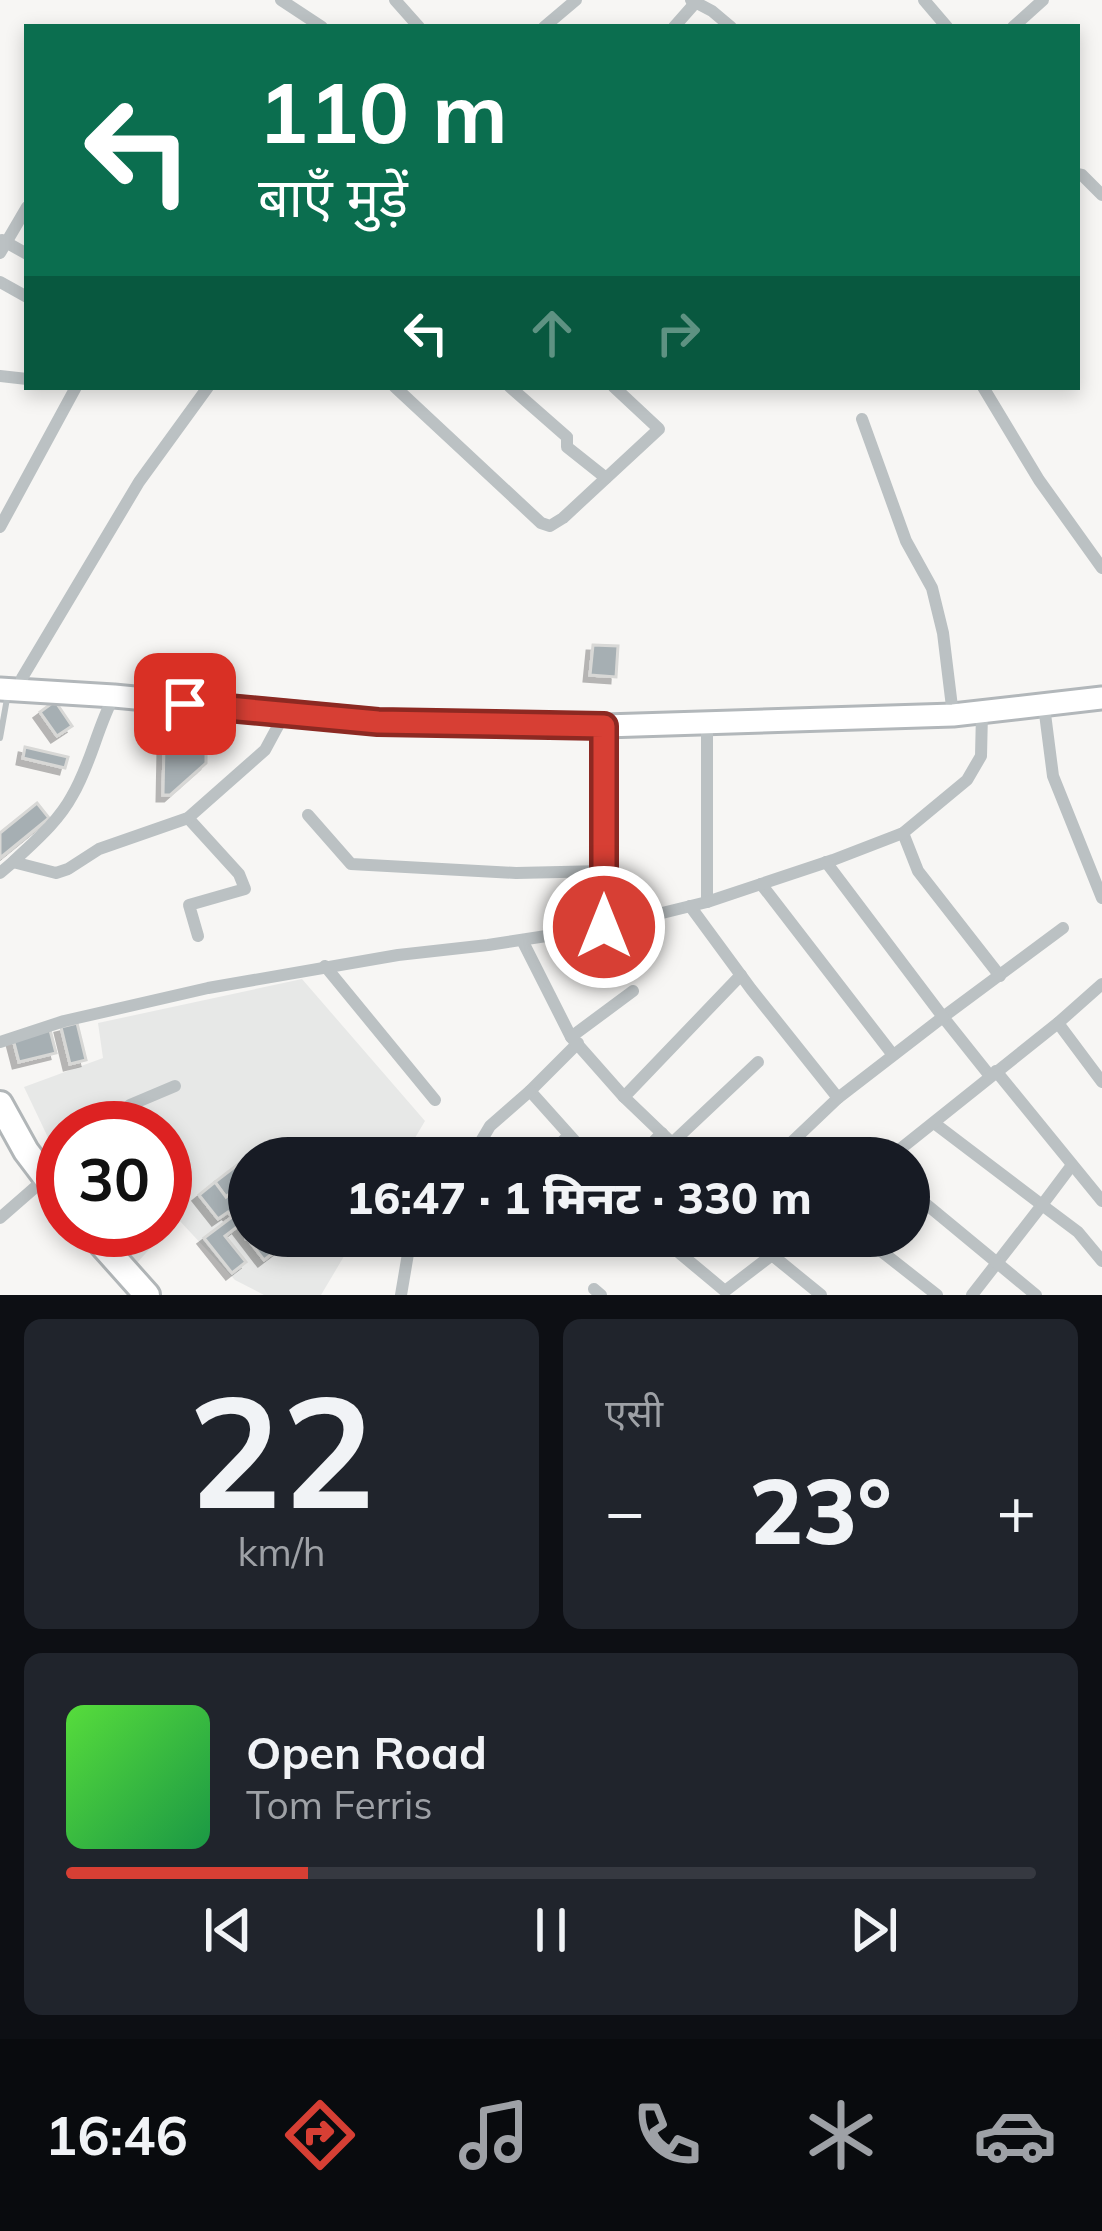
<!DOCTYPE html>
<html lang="hi">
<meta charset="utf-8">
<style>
body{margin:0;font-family:Mulish,"Noto Sans Devanagari",sans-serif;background:#20242c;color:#f1f3f6;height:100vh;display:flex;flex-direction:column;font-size:45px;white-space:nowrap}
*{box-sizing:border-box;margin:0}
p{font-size:39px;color:#9ea1a6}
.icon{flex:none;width:66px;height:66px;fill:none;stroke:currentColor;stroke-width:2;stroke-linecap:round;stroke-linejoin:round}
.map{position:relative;height:1295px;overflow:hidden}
.side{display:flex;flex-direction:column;gap:24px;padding:24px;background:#0d0f14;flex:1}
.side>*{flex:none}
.top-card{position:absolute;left:24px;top:24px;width:1056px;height:366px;border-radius:0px;box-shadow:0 6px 18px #0003;background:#0b6e4f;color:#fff;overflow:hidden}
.speed{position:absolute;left:36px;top:1101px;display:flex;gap:24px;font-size:60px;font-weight:700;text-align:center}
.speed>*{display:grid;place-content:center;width:156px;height:156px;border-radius:50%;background:#171b24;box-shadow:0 6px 18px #0003;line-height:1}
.speed .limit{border:18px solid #d22;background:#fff;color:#111}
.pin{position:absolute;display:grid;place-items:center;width:102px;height:102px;color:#fff;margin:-51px;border-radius:24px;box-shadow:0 6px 18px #0006}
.me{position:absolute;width:132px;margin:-66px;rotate:0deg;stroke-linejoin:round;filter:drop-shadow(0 0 9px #0008)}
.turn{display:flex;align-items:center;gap:42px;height:252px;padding:0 36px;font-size:54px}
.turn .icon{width:156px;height:156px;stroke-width:2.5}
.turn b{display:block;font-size:84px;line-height:102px}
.lanes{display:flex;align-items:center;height:114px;padding:0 36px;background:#0003;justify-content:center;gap:60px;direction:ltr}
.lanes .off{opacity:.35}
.big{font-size:90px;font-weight:800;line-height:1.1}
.side .tile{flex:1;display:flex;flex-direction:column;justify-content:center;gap:18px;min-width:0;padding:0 42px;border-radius:18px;background:#20242c}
.side .dial{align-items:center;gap:0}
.dial b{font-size:156px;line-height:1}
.song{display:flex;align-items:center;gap:36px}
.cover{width:144px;height:144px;border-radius:18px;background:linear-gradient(135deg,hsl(110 70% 55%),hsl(140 70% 35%))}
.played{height:12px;border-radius:6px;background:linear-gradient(90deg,#d73f34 25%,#363941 25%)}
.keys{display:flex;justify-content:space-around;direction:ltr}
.heat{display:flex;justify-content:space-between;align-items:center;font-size:66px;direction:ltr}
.side .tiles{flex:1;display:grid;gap:24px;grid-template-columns:1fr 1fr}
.tile:last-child{grid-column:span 2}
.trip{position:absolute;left:228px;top:1137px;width:702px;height:120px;border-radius:60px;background:#171b24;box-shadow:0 6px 18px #0003;font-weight:800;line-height:120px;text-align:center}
.dock{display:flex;height:192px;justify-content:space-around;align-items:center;background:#090b0e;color:#9ea1a6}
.dock .icon{width:84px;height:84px}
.dock .active{color:#d73f34}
.dock b{font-size:54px;color:#f1f3f6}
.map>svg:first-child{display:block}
.built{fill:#e7e8e7}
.building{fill:#a6afb3;stroke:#d8d8d6;stroke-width:3;filter:url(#shadow)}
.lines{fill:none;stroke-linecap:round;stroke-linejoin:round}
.primary-casing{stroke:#b2b7ba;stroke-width:27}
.highway-casing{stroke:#b1b6b8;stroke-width:30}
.lane{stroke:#bbc1c3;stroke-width:6}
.street{stroke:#bbc1c3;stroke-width:12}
.primary{stroke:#fff;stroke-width:21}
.highway{stroke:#fff;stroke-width:24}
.route-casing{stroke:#8c2922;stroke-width:30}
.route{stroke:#d73f34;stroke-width:21}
</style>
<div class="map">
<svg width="1102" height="1295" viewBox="0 0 1102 1295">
<defs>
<filter id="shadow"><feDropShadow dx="-6" dy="6" stdDeviation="0" flood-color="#0004"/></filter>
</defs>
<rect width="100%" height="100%" fill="#f7f6f4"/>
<path class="built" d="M 302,979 L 425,1121 L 403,1158 L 249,1158 L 249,1236 L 356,1236 L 321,1295 L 264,1295 L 235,1280 L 177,1218 L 137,1263 L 111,1230 L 165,1230 L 165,1128 L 63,1128 L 63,1169 L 24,1087 L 103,1058 L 98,1023 Z"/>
<g class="building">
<path d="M 593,645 L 618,646 L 616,677 L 590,675 Z"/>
<path d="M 55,701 L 72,726 L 57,736 L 40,712 Z"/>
<path d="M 164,745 L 206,750 L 206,763 L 170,795 L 163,795 Z"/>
<path d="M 25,747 L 68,757 L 65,768 L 23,758 Z"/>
<path d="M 37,803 L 49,818 L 0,858 L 0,833 Z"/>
<path d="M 77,1023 L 86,1060 L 70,1064 L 61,1027 Z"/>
<path d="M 50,1030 L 56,1053 L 19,1062 L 13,1039 Z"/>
<path d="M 254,1152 L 259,1158 L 249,1158 L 249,1178 L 226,1197 L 215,1182 Z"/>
<path d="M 215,1182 L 226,1197 L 236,1189 L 249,1206 L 249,1236 L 273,1236 L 281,1247 L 264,1260 L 238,1226 L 225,1236 L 246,1262 L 232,1273 L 204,1238 L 232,1217 L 228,1212 L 218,1219 L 199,1195 Z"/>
</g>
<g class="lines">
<defs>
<path id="primary" d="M 0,689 L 114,696 L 378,721 L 605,726 L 953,715 L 1102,698"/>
<g id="highway">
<path d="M 0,1104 L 26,1151 L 63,1200"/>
<path d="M 89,1230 L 147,1295"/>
</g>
</defs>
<use href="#primary" class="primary-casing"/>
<use href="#highway" class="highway-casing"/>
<path class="lane" d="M 0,738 L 8,693"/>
<g class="street">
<path d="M 281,0 L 322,27"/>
<path d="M 395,0 L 419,27"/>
<path d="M 691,0 L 712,11 L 731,27"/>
<path d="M 924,0 L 947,27"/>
<path d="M 544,27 L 576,0"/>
<path d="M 674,27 L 696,2"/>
<path d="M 1013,27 L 1043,0"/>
<path d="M 1077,174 L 1082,175 L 1102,195"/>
<path d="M 2,240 L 27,254"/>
<path d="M 0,253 L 27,207"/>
<path d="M 0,282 L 27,297"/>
<path d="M 0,376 L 27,379"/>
<path d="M 395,387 L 541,523 L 550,526 L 563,518 L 659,429 L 614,387"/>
<path d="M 510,387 L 567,437 L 567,447 L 606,478"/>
<path d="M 983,387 L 1039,480 L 1102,568"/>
<path d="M 862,419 L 906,541 L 932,588 L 943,633 L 953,715"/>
<path d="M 0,527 L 76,387"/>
<path d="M 22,691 L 22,678 L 139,482 L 208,387"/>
<path d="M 1044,706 L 1053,776 L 1102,898"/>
<path d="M 605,726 L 605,927"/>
<path d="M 308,815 L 351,864 L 516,873 L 605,871"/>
<path d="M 188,818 L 239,874 L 245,889 L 189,905 L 198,936"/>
<path d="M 903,833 L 918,871 L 1000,976"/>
<path d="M 13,862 C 34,842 58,822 72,796 C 91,764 97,728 114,696"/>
<path d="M 0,873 L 13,862 L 56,873 L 68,869 L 99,849 L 188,818 L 265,750 L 285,713"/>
<path d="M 761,884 L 893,1055"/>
<path d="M 707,902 L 707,724"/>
<path d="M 690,906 L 751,989 L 838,1098"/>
<path d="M 522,940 L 571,1037"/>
<path d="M 325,966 L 435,1100"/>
<path d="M 1058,1023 L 1102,1082"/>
<path d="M 0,1042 L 64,1021 L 208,988 L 398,955 L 488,945 L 605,927 L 707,902 L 833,860 L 903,833 L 967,780 L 981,756 L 982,713"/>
<path d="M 578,1043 L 530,1091 L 590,1158"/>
<path d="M 996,1071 L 1102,1201"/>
<path d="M 990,1076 L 943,1017 L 1063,928"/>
<path d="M 624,1097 L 571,1037 L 633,991"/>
<path d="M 934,1123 L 1042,1205 L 972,1295"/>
<path d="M 103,1128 L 130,1105 L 175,1086"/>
<path d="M 672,1143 L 624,1097 L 741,975"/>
<path d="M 471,1158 L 490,1126 L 530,1091"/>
<path d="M 546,1158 L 569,1135"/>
<path d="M 638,1158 L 662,1133"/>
<path d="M 688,1158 L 672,1143 L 758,1062"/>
<path d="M 775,1158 L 838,1098 L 943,1017 L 826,862"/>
<path d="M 889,1158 L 1058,1023 L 1102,984"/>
<path d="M 1072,1165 L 1042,1205 L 1078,1232 L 1102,1261"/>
<path d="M 909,1190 L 1036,1295"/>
<path d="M 0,1218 L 63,1163"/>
<path d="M 659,1236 L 725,1291 L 772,1255"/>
<path d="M 766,1236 L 779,1250"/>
<path d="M 795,1236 L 772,1255 L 821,1295"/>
<path d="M 862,1236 L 937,1295"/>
<path d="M 594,1289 L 601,1295"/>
<path d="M 401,1295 L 411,1236"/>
</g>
<use href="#primary" class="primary"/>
<use href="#highway" class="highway"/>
</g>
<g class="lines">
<defs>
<path id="route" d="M 185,704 L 378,722 L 604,726 L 604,927"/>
</defs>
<use href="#route" class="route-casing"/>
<use href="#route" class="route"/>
</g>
</svg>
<div class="speed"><div class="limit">30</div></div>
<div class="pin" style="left:185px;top:704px;background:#d93025"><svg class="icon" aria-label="arrive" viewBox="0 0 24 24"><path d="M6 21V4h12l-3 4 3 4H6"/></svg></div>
<svg class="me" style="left:604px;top:927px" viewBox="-20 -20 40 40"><circle r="17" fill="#d73f34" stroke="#fff" stroke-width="3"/><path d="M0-11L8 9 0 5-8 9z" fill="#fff"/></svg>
<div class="trip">16:47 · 1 मिनट · 330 m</div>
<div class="top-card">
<div class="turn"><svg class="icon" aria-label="left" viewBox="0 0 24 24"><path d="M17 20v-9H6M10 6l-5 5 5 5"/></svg><div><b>110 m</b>बाएँ मुड़ें</div></div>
<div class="lanes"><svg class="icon" aria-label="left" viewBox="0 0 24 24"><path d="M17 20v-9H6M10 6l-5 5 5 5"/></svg><svg class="icon off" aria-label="ahead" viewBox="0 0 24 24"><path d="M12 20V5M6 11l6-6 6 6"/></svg><svg class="icon off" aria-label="right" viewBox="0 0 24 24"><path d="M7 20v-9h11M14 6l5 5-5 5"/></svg></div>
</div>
</div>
<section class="side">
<div class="tiles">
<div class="tile dial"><b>22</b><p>km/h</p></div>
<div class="tile"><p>एसी</p>
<div class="heat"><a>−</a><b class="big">23°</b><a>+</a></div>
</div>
<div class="tile">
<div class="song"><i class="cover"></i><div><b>Open Road</b><p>Tom Ferris</p></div></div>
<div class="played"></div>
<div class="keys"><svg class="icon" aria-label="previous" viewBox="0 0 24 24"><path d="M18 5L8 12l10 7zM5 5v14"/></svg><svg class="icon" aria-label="pause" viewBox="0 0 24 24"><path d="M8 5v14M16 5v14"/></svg><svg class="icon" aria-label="next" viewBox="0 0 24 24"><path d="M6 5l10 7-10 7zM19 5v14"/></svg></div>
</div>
</div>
</section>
<nav class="dock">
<b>16:46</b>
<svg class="icon active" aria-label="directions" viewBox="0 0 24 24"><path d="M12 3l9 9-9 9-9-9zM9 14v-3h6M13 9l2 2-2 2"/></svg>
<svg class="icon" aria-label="music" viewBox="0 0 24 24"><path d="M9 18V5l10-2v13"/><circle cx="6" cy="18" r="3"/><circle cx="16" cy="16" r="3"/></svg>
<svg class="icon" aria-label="phone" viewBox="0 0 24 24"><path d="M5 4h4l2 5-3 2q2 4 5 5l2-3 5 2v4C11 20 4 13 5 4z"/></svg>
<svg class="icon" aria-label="climate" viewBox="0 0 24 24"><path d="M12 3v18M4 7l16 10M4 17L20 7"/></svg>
<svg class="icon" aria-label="car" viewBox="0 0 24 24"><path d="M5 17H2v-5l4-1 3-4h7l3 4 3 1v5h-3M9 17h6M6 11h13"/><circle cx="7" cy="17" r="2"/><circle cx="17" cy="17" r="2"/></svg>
</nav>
